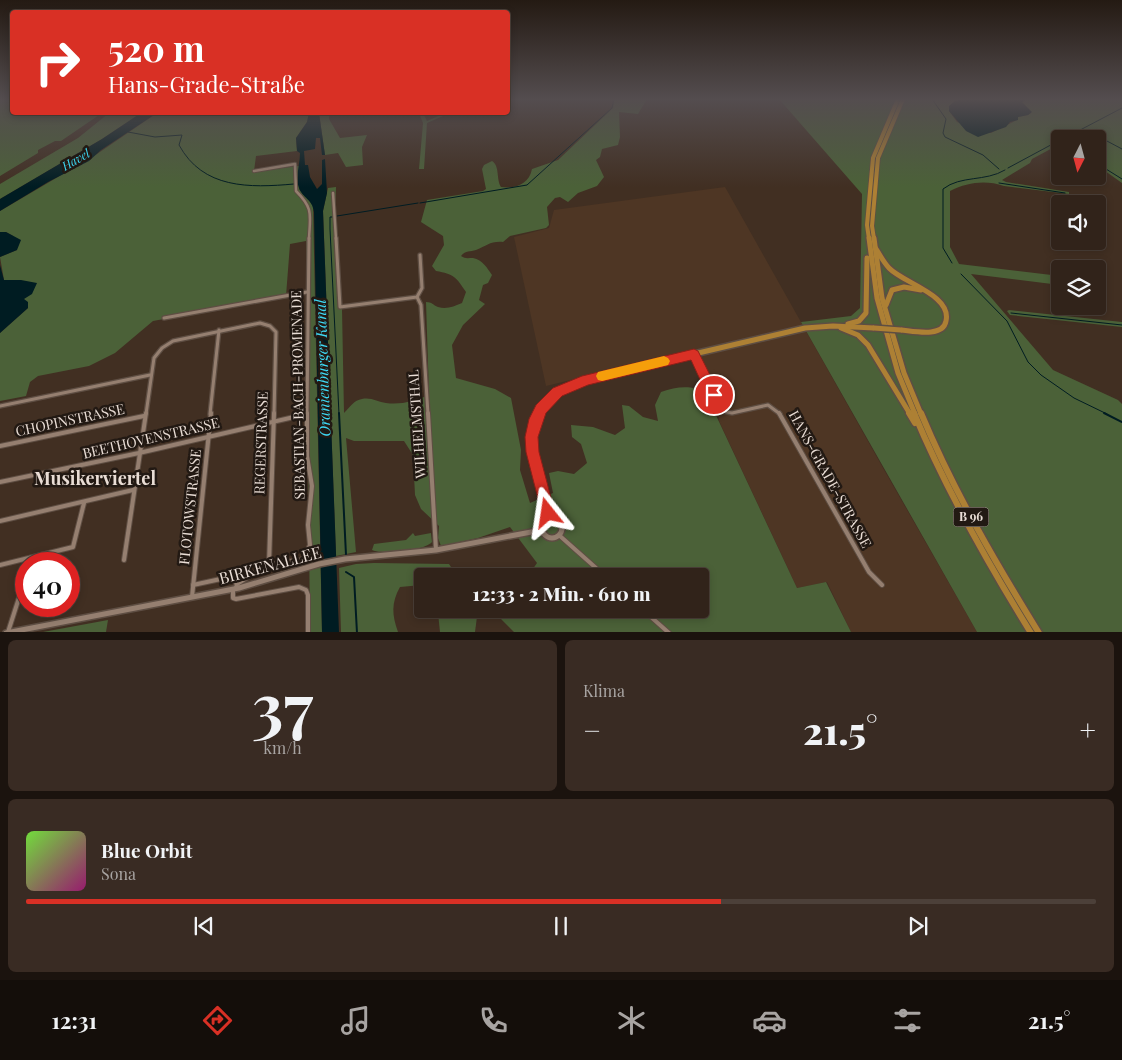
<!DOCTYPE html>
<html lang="de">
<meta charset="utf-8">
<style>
body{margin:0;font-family:"Playfair Display",serif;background:#392b23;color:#f1f3f6;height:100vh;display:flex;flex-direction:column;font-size:19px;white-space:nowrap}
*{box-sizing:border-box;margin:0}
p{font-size:16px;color:#a8a4a2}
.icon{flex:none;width:28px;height:28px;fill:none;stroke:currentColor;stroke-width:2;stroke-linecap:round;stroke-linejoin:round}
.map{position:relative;height:632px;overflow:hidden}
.panel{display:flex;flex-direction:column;gap:8px;padding:8px;background:#1b130e;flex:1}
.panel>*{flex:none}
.guide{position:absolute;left:10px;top:10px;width:500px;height:105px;border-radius:5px;box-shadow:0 2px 8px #0003,0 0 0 1px #4c4039;background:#d93025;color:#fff;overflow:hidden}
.needle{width:32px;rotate:186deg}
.buttons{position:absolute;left:1051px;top:130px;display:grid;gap:10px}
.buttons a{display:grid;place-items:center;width:55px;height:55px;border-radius:5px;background:#31231a;box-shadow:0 2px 8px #0003,0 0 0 1px #4c4039;font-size:25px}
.speed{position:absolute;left:15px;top:552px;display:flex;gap:10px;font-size:25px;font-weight:700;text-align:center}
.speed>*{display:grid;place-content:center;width:65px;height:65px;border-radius:50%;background:#31231a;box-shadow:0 2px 8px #0003,0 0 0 1px #4c4039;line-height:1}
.speed .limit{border:8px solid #d22;background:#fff;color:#111}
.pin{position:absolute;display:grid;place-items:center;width:42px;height:42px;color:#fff;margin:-21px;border:2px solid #fff;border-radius:50%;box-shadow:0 1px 5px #0007}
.me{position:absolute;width:55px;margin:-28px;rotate:345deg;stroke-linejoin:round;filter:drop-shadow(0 0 4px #0008)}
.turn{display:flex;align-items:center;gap:18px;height:105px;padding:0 15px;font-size:22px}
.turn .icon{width:65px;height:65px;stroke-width:2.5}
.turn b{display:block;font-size:35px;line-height:42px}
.big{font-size:38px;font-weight:800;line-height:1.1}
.panel .widget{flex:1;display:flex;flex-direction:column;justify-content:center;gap:8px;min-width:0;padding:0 18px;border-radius:8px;background:#392b23}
.panel .dial{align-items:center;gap:0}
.dial b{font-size:65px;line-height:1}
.song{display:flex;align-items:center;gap:15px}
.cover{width:60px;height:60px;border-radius:8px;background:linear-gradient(135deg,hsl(100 70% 55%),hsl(320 70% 35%))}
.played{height:5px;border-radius:2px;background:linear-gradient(90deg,#d93025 65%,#4c4039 65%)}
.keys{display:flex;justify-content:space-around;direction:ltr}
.heat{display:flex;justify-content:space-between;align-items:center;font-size:28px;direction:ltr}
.panel .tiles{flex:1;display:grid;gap:8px;grid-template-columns:1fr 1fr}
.widget:last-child{grid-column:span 2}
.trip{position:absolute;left:414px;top:568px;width:295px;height:50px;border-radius:5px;background:#31231a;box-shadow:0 2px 8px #0003,0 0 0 1px #4c4039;font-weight:800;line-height:50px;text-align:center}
.tab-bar{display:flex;height:80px;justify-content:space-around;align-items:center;background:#140e0a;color:#a8a4a2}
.tab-bar .icon{width:35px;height:35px}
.tab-bar .current{color:#d93025}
.tab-bar b{font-size:22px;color:#f1f3f6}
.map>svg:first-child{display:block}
.built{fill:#4e3624}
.green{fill:#4b6138}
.water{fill:#001c22}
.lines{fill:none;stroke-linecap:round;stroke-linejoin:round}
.stream-far1{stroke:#001c22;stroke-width:1}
.stream{stroke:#001c22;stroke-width:2}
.minor-far2-casing{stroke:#5e4e43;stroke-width:4.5}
.minor-far1-casing{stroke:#5e4e43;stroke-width:5.5}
.minor-casing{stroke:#5e4e43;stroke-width:6}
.tertiary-far1-casing{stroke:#5e4e43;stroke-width:6}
.tertiary-casing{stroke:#5e4e43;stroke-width:8}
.trunk-far2-casing{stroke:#5e4e43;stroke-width:5.5}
.trunk-far1-casing{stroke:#5e4e43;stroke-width:8}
.trunk-casing{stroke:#5e4e43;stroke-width:9}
.minor-far2{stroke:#957f70;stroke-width:2.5}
.minor-far1{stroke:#957f70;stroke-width:3}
.minor{stroke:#957f70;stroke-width:4}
.tertiary-far1{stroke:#957f70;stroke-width:4}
.tertiary{stroke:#957f70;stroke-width:5}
.trunk-far2{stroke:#ad8034;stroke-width:4}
.trunk-far1{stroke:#ad8034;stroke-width:5}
.trunk{stroke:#ad8034;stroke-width:6}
.trunk-bridge-casing{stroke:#5e4e43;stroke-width:8;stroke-linecap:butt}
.trunk-bridge{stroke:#ad8034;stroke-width:5}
.route{fill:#d93025;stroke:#8d1f18}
.slow{fill:#f59e0b}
.labels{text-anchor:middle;stroke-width:5;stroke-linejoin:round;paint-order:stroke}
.far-water-label{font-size:12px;font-style:italic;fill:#3ed9f5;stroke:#221913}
.shield{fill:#221913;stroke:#ada29b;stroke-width:1}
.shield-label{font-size:12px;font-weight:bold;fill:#e9ddd5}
.street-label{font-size:14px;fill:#e9ddd5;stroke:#221913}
.water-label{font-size:15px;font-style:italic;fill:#3ed9f5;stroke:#221913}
.near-street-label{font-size:16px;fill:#e9ddd5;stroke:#221913}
.near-neighbourhood-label{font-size:18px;font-weight:bold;fill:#e9ddd5;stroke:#221913}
</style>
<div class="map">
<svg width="1122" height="633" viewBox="0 0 1122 633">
<rect width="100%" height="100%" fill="#412f22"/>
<path class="built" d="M 725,187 L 883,468 L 977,632 L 851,632 L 827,582 L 797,588 L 719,421 L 719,412 L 694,354 L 581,382 L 579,378 L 546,386 L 514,237 L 549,228 L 554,210 Z"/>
<g class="green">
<path d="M 0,99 L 12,99 L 12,112 L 102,113 L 61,141 L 55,141 L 38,150 L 38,153 L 0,176 Z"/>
<path d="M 614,99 L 647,99 L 638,114 L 619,112 L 620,137 L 618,145 L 602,149 L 600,157 L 596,160 L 604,177 L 597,186 L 578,193 L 568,202 L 560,197 L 555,198 L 547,207 L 549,225 L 546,228 L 510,236 L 503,242 C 490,241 487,246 476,250 C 470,252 466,250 461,256 C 465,259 468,258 473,258 C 483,260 487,268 492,275 L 488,283 L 483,285 L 479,300 L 485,304 L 463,325 L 452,345 L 456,378 L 495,389 L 511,398 L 521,450 L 520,470 L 530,503 L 553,493 L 549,473 L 558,471 L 574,474 L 587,463 L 581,444 L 572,437 L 571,425 L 593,427 L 615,435 L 625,428 L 622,405 L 629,406 L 643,417 L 658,421 L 655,405 L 661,392 C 677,387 692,384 706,394 L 797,588 L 826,582 L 851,632 L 514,632 L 501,619 L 508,609 L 700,609 L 700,576 L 528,576 L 537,563 L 510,527 L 478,538 L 441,546 L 438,538 L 439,526 L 421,509 L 415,495 L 413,455 L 404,441 L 354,441 L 346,438 L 356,552 L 336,556 L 323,211 L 328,188 L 336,187 L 335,219 L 342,309 L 344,413 C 350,407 354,400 362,399 C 371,397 378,402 386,403 C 401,405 415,401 429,395 L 426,302 C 432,302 433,305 438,307 C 447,310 454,306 462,303 L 466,292 C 456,277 454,274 436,271 L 432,266 L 444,245 L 443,236 L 421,222 L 427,200 L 483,191 L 486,189 L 482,169 L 484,165 L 492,161 C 500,166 496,179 501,187 C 516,189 529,184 532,169 L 558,160 L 613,108 Z"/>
<path d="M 779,99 L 963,99 L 956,102 L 949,111 L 957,122 L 991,133 L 1017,120 L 1018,117 L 1028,115 L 1031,113 L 1022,102 L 1027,99 L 1122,99 L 1122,183 L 1098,166 L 1098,139 L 1060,139 L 1060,144 L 1032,159 L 1030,163 L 1002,180 L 1006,182 L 1069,192 L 1069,194 L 1004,186 C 986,180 968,182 950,191 L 950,247 L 959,264 L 1060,276 L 1060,285 L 971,274 L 1053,370 L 1118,400 L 1122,404 L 1122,632 L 977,632 L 801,322 L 851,316 L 860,308 L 862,194 Z"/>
<path d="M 109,113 L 141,113 L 102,139 L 0,199 L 0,184 L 78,138 Z"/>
<path d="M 157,113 L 309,113 L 307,122 L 296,138 L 297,151 L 256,156 L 254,171 L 299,166 L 299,189 L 313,205 L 322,632 L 310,632 L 306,241 L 290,244 L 286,296 L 153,321 L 115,353 L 89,366 L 38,376 L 30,382 L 26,396 L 0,401 L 0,333 L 28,308 L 24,299 L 21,280 L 4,280 L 0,257 L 17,250 L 13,236 L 6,232 L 0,232 L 0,211 L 97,154 Z"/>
<path d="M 319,113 L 329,113 L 329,119 L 340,138 L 367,135 L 362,147 L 363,165 L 346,167 L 338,153 L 325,155 Z"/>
<path d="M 419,113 L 423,113 L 427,121 L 445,113 L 450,113 L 427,123 L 424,169 L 419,169 L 423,123 Z"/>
<path d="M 1009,310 L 1122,322 L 1122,327 L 1010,315 L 1007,311 Z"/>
<path d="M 413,533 L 415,536 L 431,533 L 432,542 C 424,551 383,555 372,550 L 374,544 L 406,540 Z"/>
<path d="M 374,563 L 449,564 L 453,570 L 446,576 L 422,576 L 422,585 L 400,587 C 391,603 392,615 398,632 L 341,632 L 339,568 L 356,564 Z"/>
<path d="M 439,609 L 478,609 L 475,632 L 440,632 L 438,613 Z"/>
<path d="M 108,620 L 106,632 L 43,632 Z"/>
</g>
<g class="water">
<path d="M 963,99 L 1027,99 L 1022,102 L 1032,112 L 1028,115 L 1018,117 L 1018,120 L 1010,122 L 1006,127 L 978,137 L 966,131 L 949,111 L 949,106 L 955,101 Z"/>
<path d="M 141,113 L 157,113 L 101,150 L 89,161 L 48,182 L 0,211 L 0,199 L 102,139 Z"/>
<path d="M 309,113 L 319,113 L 325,155 L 322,155 L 320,138 L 316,138 L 315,149 L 304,151 L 305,165 L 308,165 L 310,177 L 317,189 L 322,184 L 322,160 L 325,159 L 327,193 L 323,211 L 339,632 L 322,632 L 314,212 C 312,198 303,199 299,188 C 295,178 300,164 300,153 L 297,151 L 296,138 L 307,122 Z"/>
<path d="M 0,232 L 6,232 L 21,240 L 17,250 L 0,257 Z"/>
<path d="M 0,265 L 4,280 L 21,280 L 37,283 L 32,294 L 24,299 L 28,302 L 28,308 L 0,333 Z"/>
</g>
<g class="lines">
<g class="stream-far1">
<path d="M 932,99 L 946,119 L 943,133 L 945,137 L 983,155 L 999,169"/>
<path d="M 128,132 L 155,137 L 182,135 L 179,145 C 203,189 249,188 294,184"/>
<path d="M 1090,132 L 1122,149"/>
<path d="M 1063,139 L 1122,108"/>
<path d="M 1098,164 L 1122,179"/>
<path d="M 1008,168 L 1060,140"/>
<path d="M 999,183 L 1065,193"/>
<path d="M 420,203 L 527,185 L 612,108 L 614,99"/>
<path d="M 337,216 L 418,203"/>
<path d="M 332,217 L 330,217 L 330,229 L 339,414"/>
<path d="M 952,263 L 943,248 L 943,189 C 961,175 985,182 1005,170"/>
<path d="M 961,274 L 1007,321 L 1028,362 L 1041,375 L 1074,398 L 1107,414"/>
<path d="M 1011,313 L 1122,325"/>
</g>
<g class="stream">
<path d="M 339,413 L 346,555"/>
<path d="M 1104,413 L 1122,422"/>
<path d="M 346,572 L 354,577 L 357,633"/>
</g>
<defs>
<g id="minor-far2">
<path d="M 254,171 L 295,164 L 296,191 C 314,209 310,215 309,239"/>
<path d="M 333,193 L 336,239"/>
</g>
<g id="minor-far1">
<path d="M 336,238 L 340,307 L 417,297 L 422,288 L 420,255"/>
<path d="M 417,297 L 421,305 L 428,414"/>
<path d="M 164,318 L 307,292"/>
<path d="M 694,354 L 722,411 L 732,413 L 768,405 L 780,414"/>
<path d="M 0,406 L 150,375"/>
<path d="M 146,414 L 154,358 L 162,348 L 173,341 L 260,323 L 270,326 L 276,332 L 274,414"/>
<path d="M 210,414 L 219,330"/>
<path d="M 307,414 L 309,238"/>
</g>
<g id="minor">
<path d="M 428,413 L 436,550"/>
<path d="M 779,413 L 869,572 L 882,585"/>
<path d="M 0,446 L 144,416"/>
<path d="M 0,482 L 139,453 L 307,414"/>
<path d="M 0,521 L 133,490"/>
<path d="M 560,536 L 605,576"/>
<path d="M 124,560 L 146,413"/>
<path d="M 269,564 L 274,413"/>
<path d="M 0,565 L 73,547 L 84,503"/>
<path d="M 193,585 L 230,577 L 237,584"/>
<path d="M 236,588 L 237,584 L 269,564 L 301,560 L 305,557 L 310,545 L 308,525 L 312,486 L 307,456 L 307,413"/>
<path d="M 233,589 L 233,598 L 236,599 L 299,587 L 306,590 L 308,595 L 308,633"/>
<path d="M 192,597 L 211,413"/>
<path d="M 642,609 L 669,633"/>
<path d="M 8,632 L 26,576"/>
</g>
<path id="tertiary-far1" d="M 538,414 L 540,409 L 553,395 L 574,384 L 694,354"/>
<g id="tertiary">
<path d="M 538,413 C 525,447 542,484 549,518"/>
<circle cx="552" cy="528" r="10"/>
<path d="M 6,633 L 239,588 L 319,564 L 345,559 L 436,550 L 542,530"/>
</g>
<g id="trunk-far2">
<path d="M 869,239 L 867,225 L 873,158 L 898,99"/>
<path d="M 874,239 L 872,226 L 878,158 L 903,99"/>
</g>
<g id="trunk-far1">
<path d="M 869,238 L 877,298 L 898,373 L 915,414"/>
<path d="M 874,238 L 882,298 L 904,373 L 921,414"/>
<path d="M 876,249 C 880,255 884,263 889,268 C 903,283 952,295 946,321 C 943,338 913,331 901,330"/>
<path d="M 886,305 L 892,290 L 904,287 L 921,290"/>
<path d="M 848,324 L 859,321 L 866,313 L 867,258"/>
<path d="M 841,328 L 858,335 L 868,345 L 910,414"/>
<path d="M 694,354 L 805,328 L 833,326 L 874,328"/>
</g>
<g id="trunk">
<path d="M 909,413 L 915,423"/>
<path d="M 914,413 C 946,490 987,562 1031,633"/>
<path d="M 921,413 C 953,490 995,562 1039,633"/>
</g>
</defs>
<use href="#minor-far2" class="minor-far2-casing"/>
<use href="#minor-far1" class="minor-far1-casing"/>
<use href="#minor" class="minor-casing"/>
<use href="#tertiary-far1" class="tertiary-far1-casing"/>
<use href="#tertiary" class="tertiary-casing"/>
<use href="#trunk-far2" class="trunk-far2-casing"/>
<use href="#trunk-far1" class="trunk-far1-casing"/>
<use href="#trunk" class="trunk-casing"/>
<use href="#minor-far2" class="minor-far2"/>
<use href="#minor-far1" class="minor-far1"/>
<use href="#minor" class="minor"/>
<use href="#tertiary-far1" class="tertiary-far1"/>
<use href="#tertiary" class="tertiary"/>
<use href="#trunk-far2" class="trunk-far2"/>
<use href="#trunk-far1" class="trunk-far1"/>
<use href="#trunk" class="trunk"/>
<defs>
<path id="trunk-bridge" d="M 874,328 L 901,330"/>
</defs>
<use href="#trunk-bridge" class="trunk-bridge-casing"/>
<use href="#trunk-bridge" class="trunk-bridge"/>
</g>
<linearGradient id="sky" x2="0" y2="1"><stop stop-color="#241a13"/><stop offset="0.53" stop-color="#544d4f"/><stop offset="1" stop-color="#544d4f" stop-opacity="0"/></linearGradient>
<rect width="1122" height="187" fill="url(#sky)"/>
<path class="route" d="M 694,349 L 698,351 L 720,395 L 718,399 L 714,400 L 709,399 L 691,360 L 588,385 L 562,396 L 546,413 L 538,437 L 539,452 L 555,513 L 553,518 L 548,520 L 543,518 L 526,452 L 525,437 L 529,419 L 536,405 L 553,388 L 582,376 Z"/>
<path class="slow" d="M 664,356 L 668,358 L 670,361 L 668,365 L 664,366 L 602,381 L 598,380 L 596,376 L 598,372 L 602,371 Z"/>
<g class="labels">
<g class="far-water-label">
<text transform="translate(76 160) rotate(-30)" y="4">Havel</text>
</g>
<rect class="shield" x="953.5" y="507.5" width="35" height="19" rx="4"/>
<g class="shield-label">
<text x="971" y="521">B 96</text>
</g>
<g class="street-label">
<text transform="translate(298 395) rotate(-91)" y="5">SEBASTIAN-BACH-PROMENADE</text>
<text transform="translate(70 420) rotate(-12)" y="5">CHOPINSTRASSE</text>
<text transform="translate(417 424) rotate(-94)" y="5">WILHELMSTHAL</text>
<text transform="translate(151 438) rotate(-13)" y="5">BEETHOVENSTRASSE</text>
<text transform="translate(261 443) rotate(-88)" y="5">REGERSTRASSE</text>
<text transform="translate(830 479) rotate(61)" y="5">HANS-GRADE-STRASSE</text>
<text transform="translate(190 507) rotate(-84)" y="5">FLOTOWSTRASSE</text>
</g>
<g class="water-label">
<text transform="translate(323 368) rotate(-92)" y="5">Oranienburger Kanal</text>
</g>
<g class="near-street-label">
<text transform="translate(270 565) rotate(-15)" y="6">BIRKENALLEE</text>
</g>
<g class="near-neighbourhood-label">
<text x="95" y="485">Musikerviertel</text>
</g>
</g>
</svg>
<div class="buttons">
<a><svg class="needle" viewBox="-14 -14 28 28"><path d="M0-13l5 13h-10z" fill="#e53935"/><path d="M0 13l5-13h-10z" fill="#a8a4a2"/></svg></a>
<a><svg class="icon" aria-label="sound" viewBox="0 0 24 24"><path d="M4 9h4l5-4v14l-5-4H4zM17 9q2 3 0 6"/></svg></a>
<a><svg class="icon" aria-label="layers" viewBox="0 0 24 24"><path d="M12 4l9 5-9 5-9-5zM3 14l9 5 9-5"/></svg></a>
</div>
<div class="speed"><div class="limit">40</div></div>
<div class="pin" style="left:714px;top:395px;background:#d93025"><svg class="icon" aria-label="arrive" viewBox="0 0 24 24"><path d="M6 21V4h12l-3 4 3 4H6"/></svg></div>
<svg class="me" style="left:548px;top:513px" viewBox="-20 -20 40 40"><path d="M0-17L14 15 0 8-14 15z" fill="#d93025" stroke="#fff" stroke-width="4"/></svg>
<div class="trip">12:33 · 2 Min. · 610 m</div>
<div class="guide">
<div class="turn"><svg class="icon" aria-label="right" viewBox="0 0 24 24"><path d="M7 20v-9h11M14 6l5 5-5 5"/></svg><div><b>520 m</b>Hans-Grade-Straße</div></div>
</div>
</div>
<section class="panel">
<div class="tiles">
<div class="widget dial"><b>37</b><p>km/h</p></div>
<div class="widget"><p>Klima</p>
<div class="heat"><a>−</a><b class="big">21.5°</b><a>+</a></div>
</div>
<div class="widget">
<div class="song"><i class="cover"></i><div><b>Blue Orbit</b><p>Sona</p></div></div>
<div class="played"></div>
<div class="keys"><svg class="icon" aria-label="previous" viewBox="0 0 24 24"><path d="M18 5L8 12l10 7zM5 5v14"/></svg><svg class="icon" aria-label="pause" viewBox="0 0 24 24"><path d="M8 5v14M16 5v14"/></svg><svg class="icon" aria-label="next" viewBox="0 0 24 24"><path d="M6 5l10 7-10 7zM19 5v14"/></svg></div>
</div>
</div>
</section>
<nav class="tab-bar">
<b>12:31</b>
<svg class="icon current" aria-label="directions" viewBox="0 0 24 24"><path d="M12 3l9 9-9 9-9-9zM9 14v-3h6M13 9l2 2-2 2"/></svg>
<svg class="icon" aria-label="music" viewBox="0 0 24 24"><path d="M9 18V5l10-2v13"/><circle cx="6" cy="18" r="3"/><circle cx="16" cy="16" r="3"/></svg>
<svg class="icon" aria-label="phone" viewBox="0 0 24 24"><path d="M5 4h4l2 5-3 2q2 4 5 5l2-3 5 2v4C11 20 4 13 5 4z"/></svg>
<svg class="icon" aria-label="climate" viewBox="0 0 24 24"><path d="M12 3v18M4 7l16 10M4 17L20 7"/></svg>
<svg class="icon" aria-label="car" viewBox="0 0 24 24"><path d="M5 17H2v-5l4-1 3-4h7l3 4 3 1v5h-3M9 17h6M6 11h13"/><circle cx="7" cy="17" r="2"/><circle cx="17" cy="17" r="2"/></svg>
<svg class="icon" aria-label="filters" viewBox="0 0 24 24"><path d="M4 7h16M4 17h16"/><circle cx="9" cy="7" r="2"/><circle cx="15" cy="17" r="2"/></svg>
<b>21.5°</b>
</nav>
